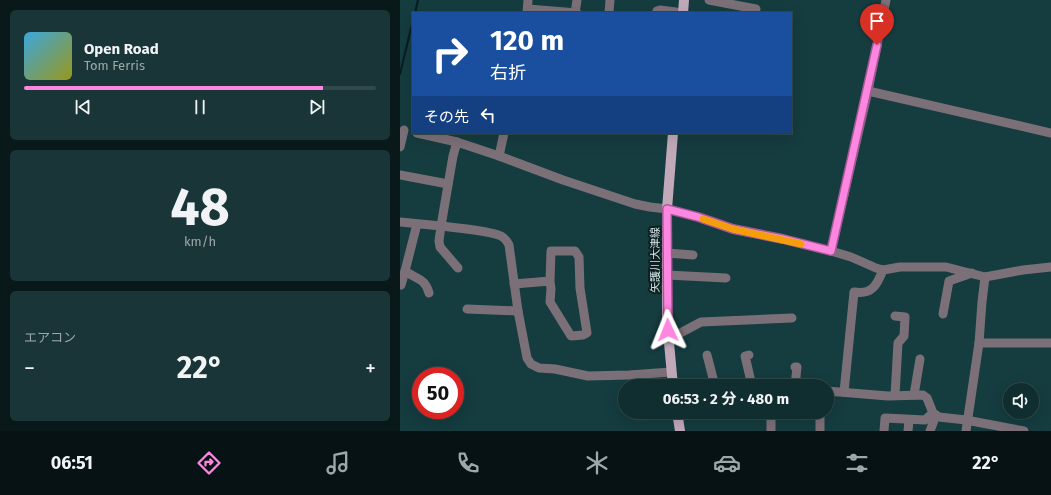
<!DOCTYPE html>
<html lang="ja">
<meta charset="utf-8">
<style>
body{margin:0;font-family:"Fira Sans","Noto Sans JP",sans-serif;background:#193537;color:#f1f3f6;height:100vh;display:flex;flex-direction:column;font-size:15px;white-space:nowrap}
*{box-sizing:border-box;margin:0}
p{font-size:13px;color:#9ca8aa}
.icon{flex:none;width:22px;height:22px;fill:none;stroke:currentColor;stroke-width:2;stroke-linecap:round;stroke-linejoin:round}
.map{position:relative;flex:1;overflow:hidden}
.side{display:flex;flex-direction:column;gap:10px;padding:10px;background:#09191a;width:400px}
.side>*{flex:none}
.hud{position:absolute;left:12px;top:12px;width:380px;height:122px;border-radius:0px;box-shadow:0 4px 16px #0002,0 0 0 1px #30494b;background:#1a4fa0;color:#fff;overflow:hidden}
.tools{position:absolute;left:603px;top:383px;display:grid;gap:8px}
.tools a{display:grid;place-items:center;width:36px;height:36px;border-radius:50%;background:#102d2f;box-shadow:0 4px 16px #0002,0 0 0 1px #30494b;font-size:20px}
.speed{position:absolute;left:12px;top:367px;display:flex;gap:8px;font-size:20px;font-weight:700;text-align:center}
.speed>*{display:grid;place-content:center;width:52px;height:52px;border-radius:50%;background:#102d2f;box-shadow:0 4px 16px #0002,0 0 0 1px #30494b;line-height:1}
.speed .limit{border:6px solid #d22;background:#fff;color:#111}
.pin{position:absolute;display:grid;place-items:center;width:34px;height:34px;color:#fff;margin:-41px -17px;border-radius:50% 50% 50% 0;rotate:-45deg;box-shadow:0 0 4px #0007}
.pin .icon{rotate:45deg}
.me{position:absolute;width:44px;margin:-22px;rotate:358deg;stroke-linejoin:round;filter:drop-shadow(0 0 3px #0008)}
.turn{display:flex;align-items:center;gap:14px;height:84px;padding:0 12px;font-size:18px}
.turn .icon{width:52px;height:52px;stroke-width:2.5}
.turn b{display:block;font-size:28px;line-height:34px}
.then{display:flex;align-items:center;height:38px;padding:0 12px;background:#0003;gap:8px;font-size:15px}
.big{font-size:30px;font-weight:700;line-height:1.1}
.side .tile{flex:1;display:flex;flex-direction:column;justify-content:center;gap:6px;min-width:0;padding:0 14px;border-radius:6px;background:#193537}
.side .dial{align-items:center;gap:0}
.dial b{font-size:52px;line-height:1}
.song{display:flex;align-items:center;gap:12px}
.cover{width:48px;height:48px;border-radius:6px;background:linear-gradient(135deg,hsl(200 70% 55%),hsl(60 70% 35%))}
.played{height:4px;border-radius:2px;background:linear-gradient(90deg,#fd86e1 85%,#30494b 85%)}
.keys{display:flex;justify-content:space-around;direction:ltr}
.heat{display:flex;justify-content:space-between;align-items:center;font-size:22px;direction:ltr}
.trip{position:absolute;left:218px;top:379px;width:216px;height:40px;border-radius:20px;background:#102d2f;box-shadow:0 4px 16px #0002,0 0 0 1px #30494b;font-weight:700;line-height:40px;text-align:center}
.tabs{display:flex;height:64px;justify-content:space-around;align-items:center;background:#061213;color:#9ca8aa}
.tabs .icon{width:28px;height:28px}
.tabs .current{color:#fd86e1}
.tabs b{font-size:18px;color:#f1f3f6}
main{display:flex;flex:1;min-height:0}
.map>svg:first-child{display:block}
.lines{fill:none;stroke-linecap:round;stroke-linejoin:round}
.stream{stroke:#091c1e;stroke-width:2}
.minor{stroke:#7c7078;stroke-width:9}
.major{stroke:#c1a9ba;stroke-width:10}
.route-casing{stroke:#a45792;stroke-width:10}
.route{stroke:#fd86e1;stroke-width:7}
.slow{stroke:#f59e0b;stroke-width:7}
.labels{text-anchor:middle;stroke-width:4;stroke-linejoin:round;paint-order:stroke}
.street-label{font-size:11px;fill:#cee2e4;stroke:#102021}
</style>
<main>
<section class="side">
<div class="tile">
<div class="song"><i class="cover"></i><div><b>Open Road</b><p>Tom Ferris</p></div></div>
<div class="played"></div>
<div class="keys"><svg class="icon" aria-label="previous" viewBox="0 0 24 24"><path d="M18 5L8 12l10 7zM5 5v14"/></svg><svg class="icon" aria-label="pause" viewBox="0 0 24 24"><path d="M8 5v14M16 5v14"/></svg><svg class="icon" aria-label="next" viewBox="0 0 24 24"><path d="M6 5l10 7-10 7zM19 5v14"/></svg></div>
</div>
<div class="tile dial"><b>48</b><p>km/h</p></div>
<div class="tile"><p>エアコン</p>
<div class="heat"><a>−</a><b class="big">22°</b><a>+</a></div>
</div>
</section>
<div class="map">
<svg width="651" height="431" viewBox="0 0 651 431">
<rect width="100%" height="100%" fill="#153c3f"/>
<g class="lines">
<g class="stream">
<path d="M 15,13 L 18,0"/>
<path d="M 0,74 L 13,20"/>
</g>
<g class="minor">
<path d="M 309,0 L 356,9"/>
<path d="M 128,9 L 177,13"/>
<path d="M 127,13 L 128,0"/>
<path d="M 175,13 L 177,0"/>
<path d="M 209,13 L 210,0"/>
<path d="M 257,13 L 257,11 L 260,10 L 283,13"/>
<path d="M 468,91 L 651,133"/>
<path d="M 17,133 L 57,142 L 99,156 L 163,180 L 235,204 L 250,207 L 267,209 L 298,217 L 333,229 L 383,239 L 431,251 L 451,257 L 476,268 L 483,270 L 500,267 L 546,267 L 585,277 L 623,270 L 651,267"/>
<path d="M 57,142 L 53,156 L 41,226 C 56,228 88,230 101,236 C 105,238 107,241 109,245 L 118,311 L 127,358 L 131,364 L 139,368 L 155,369 L 188,376 L 229,375 L 271,372"/>
<path d="M 0,147 L 4,130"/>
<path d="M 99,156 L 104,133"/>
<path d="M 0,175 L 48,184"/>
<path d="M 0,222 L 41,226 L 39,241 L 40,247 L 58,268"/>
<path d="M 17,224 L 5,271 C 16,279 25,278 29,293"/>
<path d="M 431,251 L 468,91 L 486,0"/>
<path d="M 267,253 L 293,255"/>
<path d="M 267,275 L 326,278"/>
<path d="M 114,284 L 150,281 L 151,251 L 175,251 L 179,257 L 180,288 L 187,333 L 183,335 L 171,336 L 150,302 L 151,289 L 150,281"/>
<path d="M 1,285 L 5,271"/>
<path d="M 67,309 L 118,311"/>
<path d="M 543,314 L 549,281 L 572,273"/>
<path d="M 495,316 L 505,317 L 504,336 L 498,343 L 495,395"/>
<path d="M 269,339 L 301,322 L 392,318"/>
<path d="M 579,343 L 651,343"/>
<path d="M 307,355 L 315,386"/>
<path d="M 349,355 L 345,356 L 352,386"/>
<path d="M 395,367 L 397,367 L 395,386"/>
<path d="M 427,391 L 488,396 L 523,395 L 527,398 L 533,413 L 539,417 L 566,420 L 624,431"/>
<path d="M 444,392 L 454,292 C 472,295 477,285 483,270"/>
<path d="M 514,395 L 520,359"/>
<path d="M 420,412 L 420,431"/>
<path d="M 371,431 L 371,412"/>
<path d="M 484,431 L 485,418 L 525,420 L 533,413"/>
<path d="M 508,431 L 509,420"/>
<path d="M 530,431 L 536,415"/>
<path d="M 566,431 L 579,343 L 582,302 L 585,277"/>
</g>
<g class="major">
<path d="M 283,13 L 284,0"/>
<path d="M 273,386 L 267,321 L 267,209 L 273,133"/>
<path d="M 277,412 L 280,431"/>
</g>
</g>
<g class="lines">
<defs>
<path id="route" d="M 268,330 L 267,209 L 298,217 L 333,229 L 383,239 L 431,251 L 477,45"/>
</defs>
<use href="#route" class="route-casing"/>
<use href="#route" class="route"/>
<path class="slow" d="M 303,219 L 333,229 L 401,244"/>
</g>
<g class="labels">
<g class="street-label">
<text transform="translate(255 260) rotate(-90)" y="4">矢護川大津線</text>
</g>
</g>
</svg>
<div class="tools">
<a><svg class="icon" aria-label="sound" viewBox="0 0 24 24"><path d="M4 9h4l5-4v14l-5-4H4zM17 9q2 3 0 6"/></svg></a>
</div>
<div class="speed"><div class="limit">50</div></div>
<div class="pin" style="left:477px;top:45px;background:#d93025"><svg class="icon" aria-label="arrive" viewBox="0 0 24 24"><path d="M6 21V4h12l-3 4 3 4H6"/></svg></div>
<svg class="me" style="left:268px;top:330px" viewBox="-20 -20 40 40"><path d="M0-17L14 15 0 8-14 15z" fill="#fd86e1" stroke="#fff" stroke-width="4"/></svg>
<div class="trip">06:53 · 2 分 · 480 m</div>
<div class="hud">
<div class="turn"><svg class="icon" aria-label="right" viewBox="0 0 24 24"><path d="M7 20v-9h11M14 6l5 5-5 5"/></svg><div><b>120 m</b>右折</div></div>
<div class="then">その先<svg class="icon" aria-label="left" viewBox="0 0 24 24"><path d="M17 20v-9H6M10 6l-5 5 5 5"/></svg></div>
</div>
</div>
</main>
<nav class="tabs">
<b>06:51</b>
<svg class="icon current" aria-label="directions" viewBox="0 0 24 24"><path d="M12 3l9 9-9 9-9-9zM9 14v-3h6M13 9l2 2-2 2"/></svg>
<svg class="icon" aria-label="music" viewBox="0 0 24 24"><path d="M9 18V5l10-2v13"/><circle cx="6" cy="18" r="3"/><circle cx="16" cy="16" r="3"/></svg>
<svg class="icon" aria-label="phone" viewBox="0 0 24 24"><path d="M5 4h4l2 5-3 2q2 4 5 5l2-3 5 2v4C11 20 4 13 5 4z"/></svg>
<svg class="icon" aria-label="climate" viewBox="0 0 24 24"><path d="M12 3v18M4 7l16 10M4 17L20 7"/></svg>
<svg class="icon" aria-label="car" viewBox="0 0 24 24"><path d="M5 17H2v-5l4-1 3-4h7l3 4 3 1v5h-3M9 17h6M6 11h13"/><circle cx="7" cy="17" r="2"/><circle cx="17" cy="17" r="2"/></svg>
<svg class="icon" aria-label="filters" viewBox="0 0 24 24"><path d="M4 7h16M4 17h16"/><circle cx="9" cy="7" r="2"/><circle cx="15" cy="17" r="2"/></svg>
<b>22°</b>
</nav>
